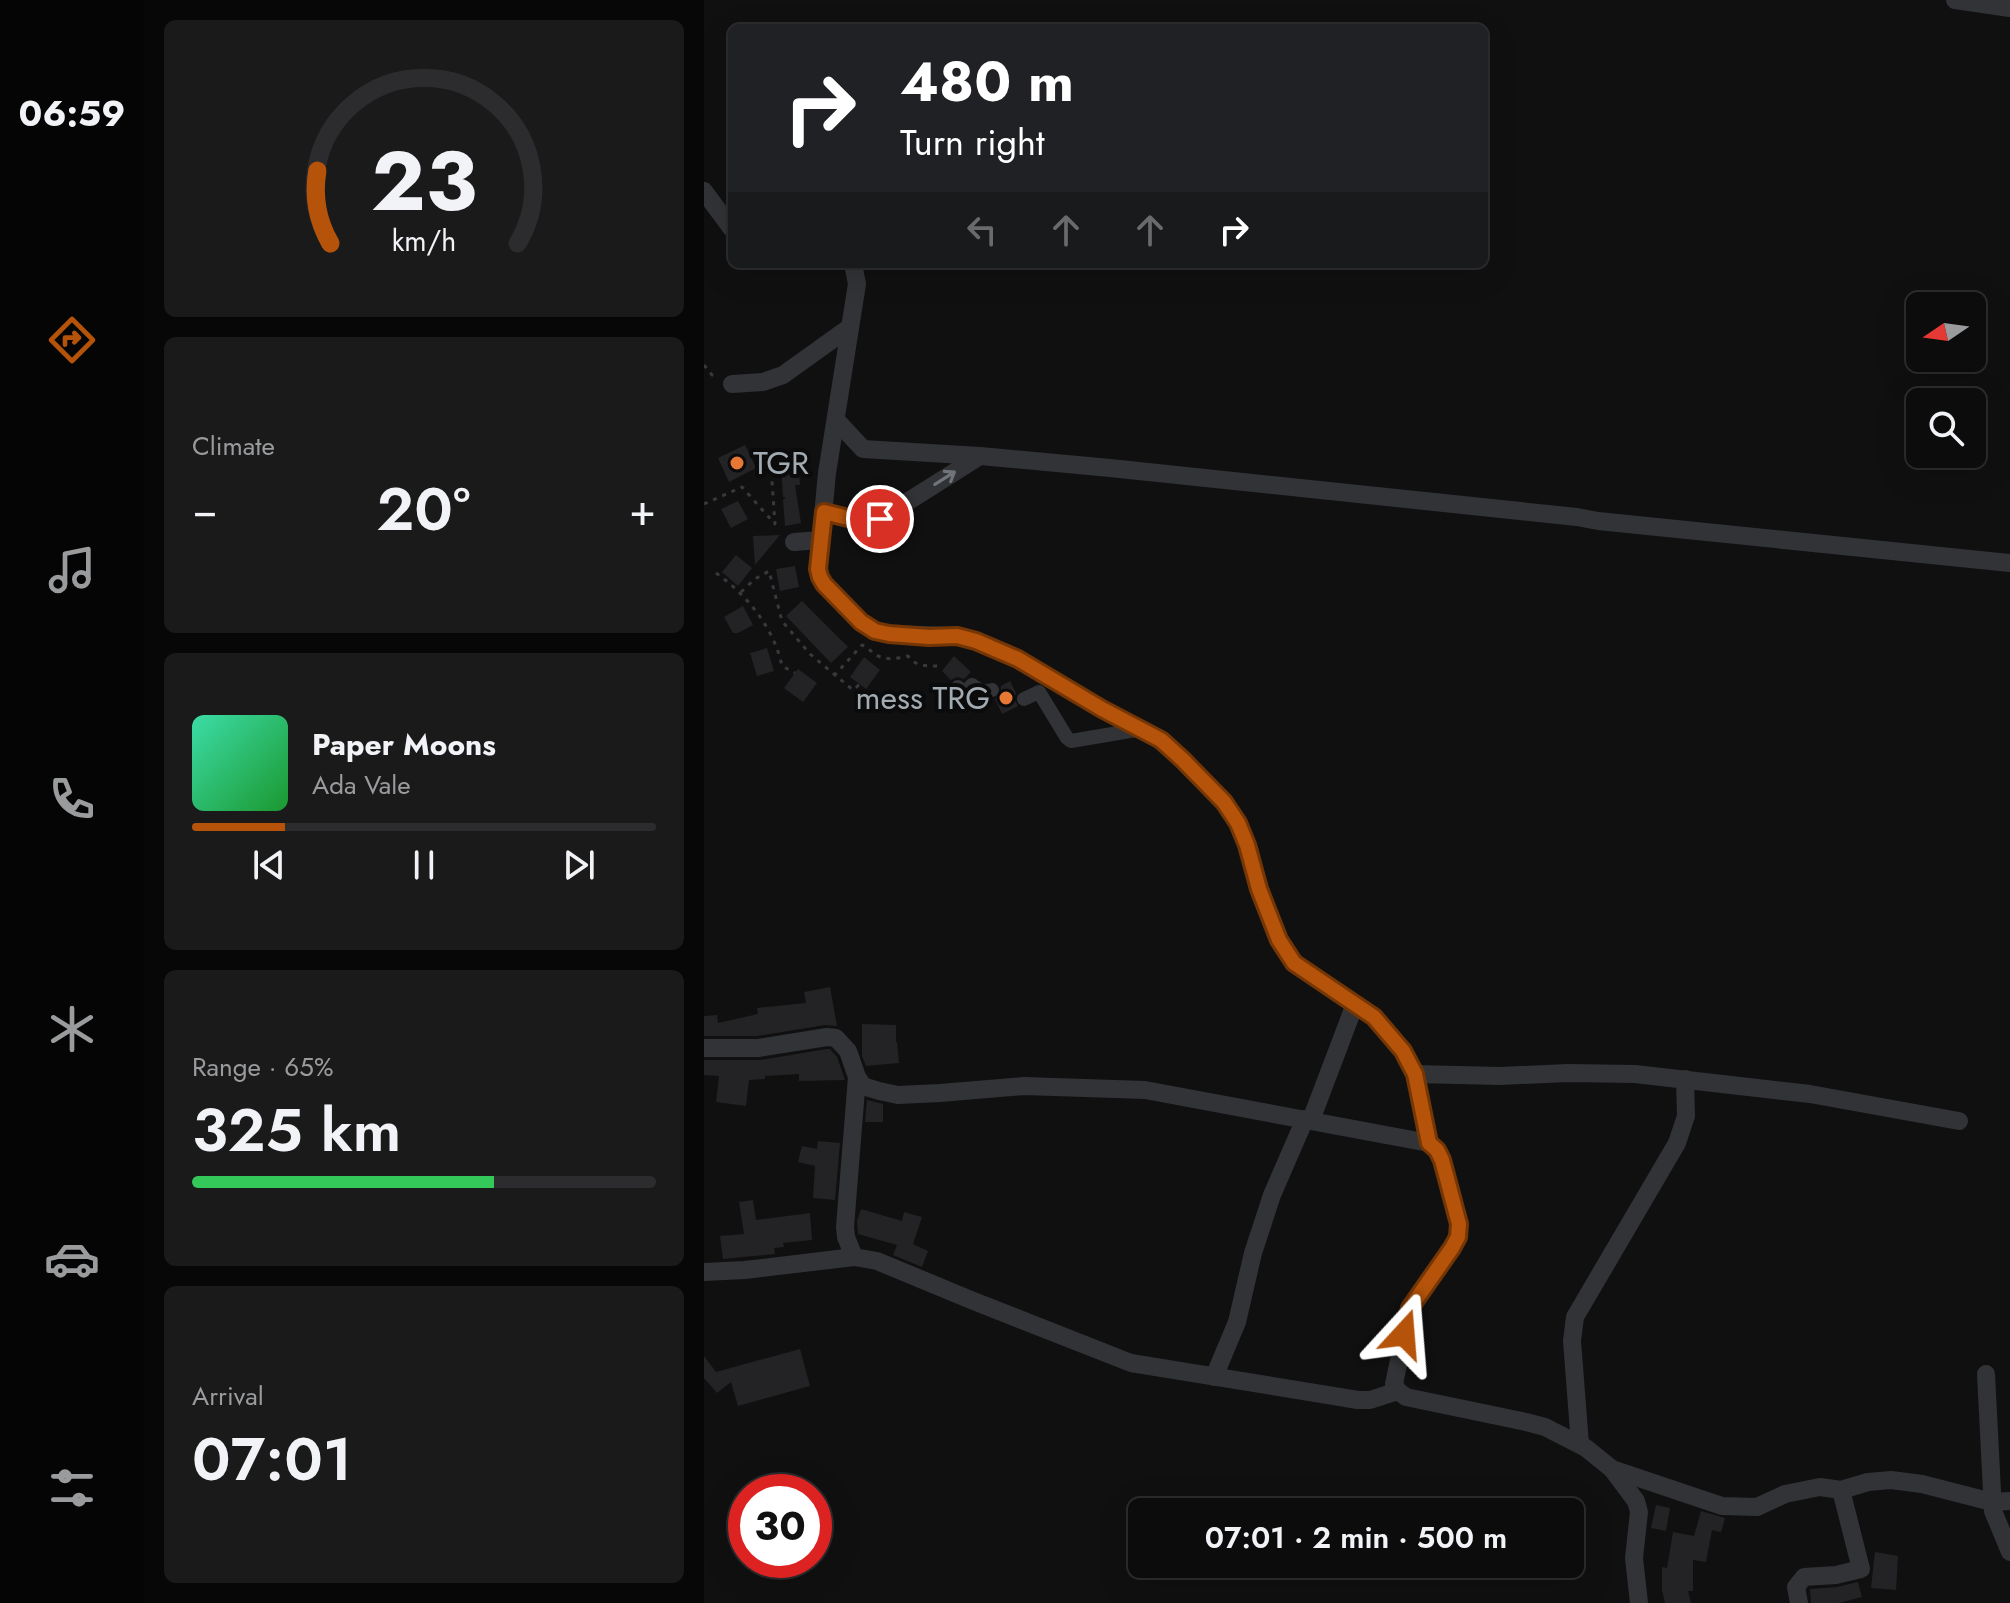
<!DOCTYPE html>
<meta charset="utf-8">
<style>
body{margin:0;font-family:Jost,sans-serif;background:#1a1a1b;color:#f1f3f6;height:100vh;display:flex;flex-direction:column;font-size:30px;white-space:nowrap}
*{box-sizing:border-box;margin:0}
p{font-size:26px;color:#9a9b9d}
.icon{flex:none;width:44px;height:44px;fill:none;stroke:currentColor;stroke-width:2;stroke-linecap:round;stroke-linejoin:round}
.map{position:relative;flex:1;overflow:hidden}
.drawer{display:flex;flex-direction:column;gap:20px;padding:20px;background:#070707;width:560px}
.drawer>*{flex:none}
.guide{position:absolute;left:24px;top:24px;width:760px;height:244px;border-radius:12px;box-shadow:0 8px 32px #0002,0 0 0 2px #2c2c2e;background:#202124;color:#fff;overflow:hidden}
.needle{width:52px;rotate:257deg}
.controls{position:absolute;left:1202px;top:292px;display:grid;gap:16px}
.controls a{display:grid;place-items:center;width:80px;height:80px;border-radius:12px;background:#0c0c0d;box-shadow:0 8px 32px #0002,0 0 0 2px #2c2c2e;font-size:40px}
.speed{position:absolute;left:24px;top:1474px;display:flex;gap:16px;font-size:40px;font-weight:700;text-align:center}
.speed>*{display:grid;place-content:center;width:104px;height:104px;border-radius:50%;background:#0c0c0d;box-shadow:0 8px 32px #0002,0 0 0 2px #2c2c2e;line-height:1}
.speed .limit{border:12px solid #d22;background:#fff;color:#111}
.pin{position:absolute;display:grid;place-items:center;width:68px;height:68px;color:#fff;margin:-34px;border:4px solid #fff;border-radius:50%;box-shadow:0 2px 8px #0007}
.me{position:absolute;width:88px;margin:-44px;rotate:19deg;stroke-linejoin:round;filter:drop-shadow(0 0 6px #0008)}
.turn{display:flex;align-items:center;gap:28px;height:168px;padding:0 40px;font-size:36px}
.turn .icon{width:104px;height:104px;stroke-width:2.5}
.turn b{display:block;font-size:56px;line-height:68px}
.lanes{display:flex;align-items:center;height:76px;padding:0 40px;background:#0003;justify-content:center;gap:40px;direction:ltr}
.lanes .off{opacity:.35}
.big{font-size:60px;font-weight:600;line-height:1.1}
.drawer .card{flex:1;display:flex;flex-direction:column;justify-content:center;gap:12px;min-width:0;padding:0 28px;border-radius:12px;background:#1a1a1b}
.drawer .dial{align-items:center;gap:0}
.dial svg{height:208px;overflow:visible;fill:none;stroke:#2c2c2e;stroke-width:7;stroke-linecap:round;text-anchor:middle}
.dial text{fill:#f1f3f6;stroke:none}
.song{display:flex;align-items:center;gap:24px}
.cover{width:96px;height:96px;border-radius:12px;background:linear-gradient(135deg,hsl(160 70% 55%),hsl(130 70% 35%))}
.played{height:8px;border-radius:4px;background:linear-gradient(90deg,#b45309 20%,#2c2c2e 20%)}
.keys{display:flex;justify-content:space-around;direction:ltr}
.heat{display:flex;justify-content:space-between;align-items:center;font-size:44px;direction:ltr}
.charge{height:12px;border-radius:6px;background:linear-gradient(90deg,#34c759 65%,#2c2c2e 0)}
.trip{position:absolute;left:424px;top:1498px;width:456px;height:80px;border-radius:12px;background:#0c0c0d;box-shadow:0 8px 32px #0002,0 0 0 2px #2c2c2e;font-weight:600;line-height:80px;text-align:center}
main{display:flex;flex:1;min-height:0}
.dock{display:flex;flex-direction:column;width:144px;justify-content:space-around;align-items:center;background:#050505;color:#9a9b9d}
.dock .icon{width:56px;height:56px}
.dock .active{color:#b45309}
.dock b{font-size:36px;color:#f1f3f6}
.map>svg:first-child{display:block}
.building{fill:#232325}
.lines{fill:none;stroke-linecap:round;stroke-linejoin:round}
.path{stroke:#373a3d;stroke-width:3;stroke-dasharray:4 6;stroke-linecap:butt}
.pedestrian{stroke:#313336;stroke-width:14}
.minor{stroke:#313336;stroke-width:18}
.oneway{stroke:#6f757a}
.route-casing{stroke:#753606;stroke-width:20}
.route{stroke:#b45309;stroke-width:14}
.poi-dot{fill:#e67833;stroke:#0b0b0c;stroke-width:3}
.labels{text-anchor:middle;stroke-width:8;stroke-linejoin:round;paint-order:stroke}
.poi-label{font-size:32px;fill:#a2abb1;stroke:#0b0b0c;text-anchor:start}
</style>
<main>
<nav class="dock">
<b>06:59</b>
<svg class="icon active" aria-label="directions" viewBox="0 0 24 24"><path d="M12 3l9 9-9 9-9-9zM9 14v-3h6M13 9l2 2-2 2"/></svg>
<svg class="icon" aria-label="music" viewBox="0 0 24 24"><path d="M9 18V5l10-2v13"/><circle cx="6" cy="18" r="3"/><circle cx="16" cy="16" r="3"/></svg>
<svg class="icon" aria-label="phone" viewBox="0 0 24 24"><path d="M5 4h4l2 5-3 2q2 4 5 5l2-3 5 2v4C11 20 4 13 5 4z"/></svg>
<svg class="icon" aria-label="climate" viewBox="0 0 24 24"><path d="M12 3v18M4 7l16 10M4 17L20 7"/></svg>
<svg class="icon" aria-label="car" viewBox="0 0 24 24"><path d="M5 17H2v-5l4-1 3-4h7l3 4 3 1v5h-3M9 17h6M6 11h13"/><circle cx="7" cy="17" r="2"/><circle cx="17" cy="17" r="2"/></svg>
<svg class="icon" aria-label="filters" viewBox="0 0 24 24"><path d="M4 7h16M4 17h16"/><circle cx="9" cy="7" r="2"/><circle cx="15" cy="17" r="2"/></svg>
</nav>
<section class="drawer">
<div class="card dial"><svg viewBox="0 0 100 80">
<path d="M14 69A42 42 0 1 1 86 69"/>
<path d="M14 69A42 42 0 0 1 9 41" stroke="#b45309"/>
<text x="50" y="56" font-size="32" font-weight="700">23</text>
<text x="50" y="72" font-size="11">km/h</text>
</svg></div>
<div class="card"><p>Climate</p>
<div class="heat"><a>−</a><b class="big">20°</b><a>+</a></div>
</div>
<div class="card">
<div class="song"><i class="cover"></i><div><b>Paper Moons</b><p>Ada Vale</p></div></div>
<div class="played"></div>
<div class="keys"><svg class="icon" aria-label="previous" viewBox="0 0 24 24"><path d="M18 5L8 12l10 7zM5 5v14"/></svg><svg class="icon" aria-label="pause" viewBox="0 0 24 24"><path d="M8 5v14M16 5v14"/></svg><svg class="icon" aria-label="next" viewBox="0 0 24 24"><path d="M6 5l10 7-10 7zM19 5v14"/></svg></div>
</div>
<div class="card"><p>Range · 65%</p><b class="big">325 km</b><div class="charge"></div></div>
<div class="card"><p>Arrival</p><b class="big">07:01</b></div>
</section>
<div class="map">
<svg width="1306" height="1603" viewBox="0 0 1306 1603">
<rect width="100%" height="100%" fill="#101011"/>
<g class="building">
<path d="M 41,445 L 52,468 L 25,482 L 14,458 Z"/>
<path d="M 85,452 L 87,460 L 94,460 L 96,485 L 91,485 L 97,523 L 81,526 L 79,500 L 82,497 L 79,497 L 76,453 Z"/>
<path d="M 34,501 L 44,519 L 27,528 L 17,509 Z"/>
<path d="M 76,535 L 51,565 L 49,536 Z"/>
<path d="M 32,555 L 48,568 L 34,586 L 18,572 Z"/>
<path d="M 91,566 L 95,587 L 76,591 L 72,569 Z"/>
<path d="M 98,601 L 144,647 L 127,663 L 82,616 Z"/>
<path d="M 39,606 L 49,625 L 34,633 L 29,633 L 20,617 Z"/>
<path d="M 63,648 L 70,671 L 53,676 L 46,653 Z"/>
<path d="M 250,656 L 267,672 L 260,679 L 253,677 L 247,680 L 238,671 Z"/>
<path d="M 160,657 L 176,670 L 162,689 L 146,677 Z"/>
<path d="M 94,669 L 113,683 L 99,702 L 80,688 Z"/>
<path d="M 306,681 L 312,693 L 310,699 L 314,706 L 298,714 L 291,699 L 297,694 L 297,686 Z"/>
<path d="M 126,987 L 133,1026 L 121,1025 L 53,1036 L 0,1036 L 0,1016 L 13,1015 L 14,1023 L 54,1014 L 53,1008 L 102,1003 L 100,992 Z"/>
<path d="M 158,1024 L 192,1025 L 192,1042 L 193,1042 L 195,1063 L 162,1066 L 158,1056 Z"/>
<path d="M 123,1049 L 126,1049 L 133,1057 L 141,1080 L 95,1081 L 95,1074 L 61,1076 L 61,1079 L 45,1080 L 42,1106 L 12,1102 L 15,1076 L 0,1075 L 0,1060 L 56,1060 Z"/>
<path d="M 163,1100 L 179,1104 L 179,1122 L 161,1122 Z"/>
<path d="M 114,1141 L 136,1143 L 131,1200 L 109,1198 L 111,1166 L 94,1162 L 98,1146 L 113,1149 Z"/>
<path d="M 49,1200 L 52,1220 L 106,1213 L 108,1240 L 79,1243 L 80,1247 L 70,1248 L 71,1254 L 19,1259 L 16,1236 L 40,1234 L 35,1202 Z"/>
<path d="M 157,1209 L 198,1221 L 200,1212 L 218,1217 L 209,1244 L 224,1251 L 218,1267 L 189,1255 L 193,1245 L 154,1234 L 153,1221 Z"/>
<path d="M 96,1349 L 106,1386 L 34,1406 L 27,1382 L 13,1393 L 0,1378 L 0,1356 L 12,1372 Z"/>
<path d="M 952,1505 L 966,1508 L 962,1531 L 947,1528 Z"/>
<path d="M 997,1511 L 1021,1518 L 1017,1532 L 1008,1530 L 1002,1562 L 989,1560 L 989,1591 L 984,1591 L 987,1603 L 961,1603 L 958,1590 L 958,1567 L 963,1568 L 969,1532 L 990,1536 Z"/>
<path d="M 1171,1552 L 1194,1556 L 1192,1590 L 1167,1588 Z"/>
<path d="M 1154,1582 L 1158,1597 L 1135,1603 L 1107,1603 L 1106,1589 L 1133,1587 Z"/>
</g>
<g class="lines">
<g class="path">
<path d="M 0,365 L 8,375 L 14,378"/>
<path d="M 0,504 L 38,487 L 71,524 L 67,467"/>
<path d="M 12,573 C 43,595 70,628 78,666 L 91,673"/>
<path d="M 37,592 L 51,579 L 65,571 L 78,621 L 106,654 L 149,690 L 156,684"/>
<path d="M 130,676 L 158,645 C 163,647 166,650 169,653 C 180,661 192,659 204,656 C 212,667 224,666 235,666"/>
</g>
<g class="pedestrian">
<path d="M 254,687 L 259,695 L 268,685 L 278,692 L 288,690"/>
<path d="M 320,699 L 335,692 L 363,738 L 367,741 L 438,729"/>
</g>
<g class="minor">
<path d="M 1251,0 L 1306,8"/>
<path d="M 0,191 L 28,229"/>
<path d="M 149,264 L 153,284 L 123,473 L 114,569 L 116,577 L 120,584 L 157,622 L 171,631 L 185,634 L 253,636 L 272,641 L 314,659 L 398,709 L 457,740 L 479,760 L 520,802 L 534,823 L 543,845 L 555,889 L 575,940 L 590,963 L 670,1017 L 699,1051 L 711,1074 L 725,1143"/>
<path d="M 28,384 L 59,382 L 79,375 L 146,327"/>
<path d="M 132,420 L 159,449 L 276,456 L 406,468 L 873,517 L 894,521 L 1306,563"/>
<path d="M 120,512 L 148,519 L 176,519 L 276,456"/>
<path d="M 90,542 L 117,540"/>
<path d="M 0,1048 L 54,1048 L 123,1037 L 132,1038 L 144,1051 L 153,1077 L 159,1086 L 175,1091 L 194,1095 L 236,1093 L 320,1086 L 441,1090 L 725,1143 L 733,1150 L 738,1160 L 755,1224 L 754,1237 L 748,1248 L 706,1308 L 690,1384 L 694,1391 L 702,1397 L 822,1422 L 841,1427 L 882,1448 L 908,1469 L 932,1501 L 935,1512 L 930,1558 L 935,1603"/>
<path d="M 711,1074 L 796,1076 L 864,1073 L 931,1074 L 1106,1094 L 1255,1121"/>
<path d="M 607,1120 L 651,1004"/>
<path d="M 150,1257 L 142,1237 L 141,1227 L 153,1077"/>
<path d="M 0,1272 L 41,1270 L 150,1257 L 173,1261 L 267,1300 L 427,1363 L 654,1400 L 666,1400 L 694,1391"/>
<path d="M 1282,1374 L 1289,1511 L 1306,1552"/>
<path d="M 510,1377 L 533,1322 L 549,1253 L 568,1195 L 601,1119"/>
<path d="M 876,1444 L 868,1341 L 871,1317 L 973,1143 L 982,1116 L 981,1079"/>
<path d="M 911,1470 L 1018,1506 L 1053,1507 L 1081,1494 L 1116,1487 L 1137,1490 L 1164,1482 L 1187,1480 L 1218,1484 L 1288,1502 L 1306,1501"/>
<path d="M 1095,1603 L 1092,1587 L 1100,1577 L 1132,1575 L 1157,1569 L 1137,1490"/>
</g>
</g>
<defs><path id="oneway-shaft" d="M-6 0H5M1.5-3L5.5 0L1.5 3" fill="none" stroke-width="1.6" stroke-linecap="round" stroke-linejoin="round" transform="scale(2)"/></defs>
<use class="oneway" href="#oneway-shaft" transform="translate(241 478) rotate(-32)"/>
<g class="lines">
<defs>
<path id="route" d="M 176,519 L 148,519 L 120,512 L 114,569 L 116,577 L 120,584 L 157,622 L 171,631 L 185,634 L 225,637 L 253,636 L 272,641 L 314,659 L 398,709 L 457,740 L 479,760 L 520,802 L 534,823 L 543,845 L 555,889 L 575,940 L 590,963 L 670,1017 L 699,1051 L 711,1074 L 725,1143 L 733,1150 L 738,1160 L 755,1224 L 754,1237 L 748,1248 L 706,1308 L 700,1334"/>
</defs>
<use href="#route" class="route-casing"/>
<use href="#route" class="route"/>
</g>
<g class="poi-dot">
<circle cx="33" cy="463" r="8"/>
<circle cx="302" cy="698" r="8"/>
</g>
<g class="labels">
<g class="poi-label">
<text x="49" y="474">TGR</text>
<text x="286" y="709" text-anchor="end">mess TRG</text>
</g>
</g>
</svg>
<div class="controls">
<a><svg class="needle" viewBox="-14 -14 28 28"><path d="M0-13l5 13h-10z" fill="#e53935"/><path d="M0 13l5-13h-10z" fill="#9a9b9d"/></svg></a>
<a><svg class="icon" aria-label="search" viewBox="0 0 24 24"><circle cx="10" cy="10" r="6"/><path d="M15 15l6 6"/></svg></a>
</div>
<div class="speed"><div class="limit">30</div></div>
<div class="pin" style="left:176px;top:519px;background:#d93025"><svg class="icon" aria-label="arrive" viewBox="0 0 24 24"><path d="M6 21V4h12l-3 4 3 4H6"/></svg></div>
<svg class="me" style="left:700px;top:1334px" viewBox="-20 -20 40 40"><path d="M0-17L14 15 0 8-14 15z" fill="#b45309" stroke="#fff" stroke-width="4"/></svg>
<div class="trip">07:01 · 2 min · 500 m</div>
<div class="guide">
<div class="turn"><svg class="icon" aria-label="right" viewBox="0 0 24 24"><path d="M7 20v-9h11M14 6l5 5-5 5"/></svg><div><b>480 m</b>Turn right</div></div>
<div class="lanes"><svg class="icon off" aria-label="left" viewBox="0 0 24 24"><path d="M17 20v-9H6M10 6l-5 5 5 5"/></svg><svg class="icon off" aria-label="ahead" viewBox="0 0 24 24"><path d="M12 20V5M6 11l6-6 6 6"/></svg><svg class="icon off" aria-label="ahead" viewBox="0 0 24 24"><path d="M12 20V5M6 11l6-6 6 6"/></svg><svg class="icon" aria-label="right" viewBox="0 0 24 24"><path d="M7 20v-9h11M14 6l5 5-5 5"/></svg></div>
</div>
</div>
</main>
